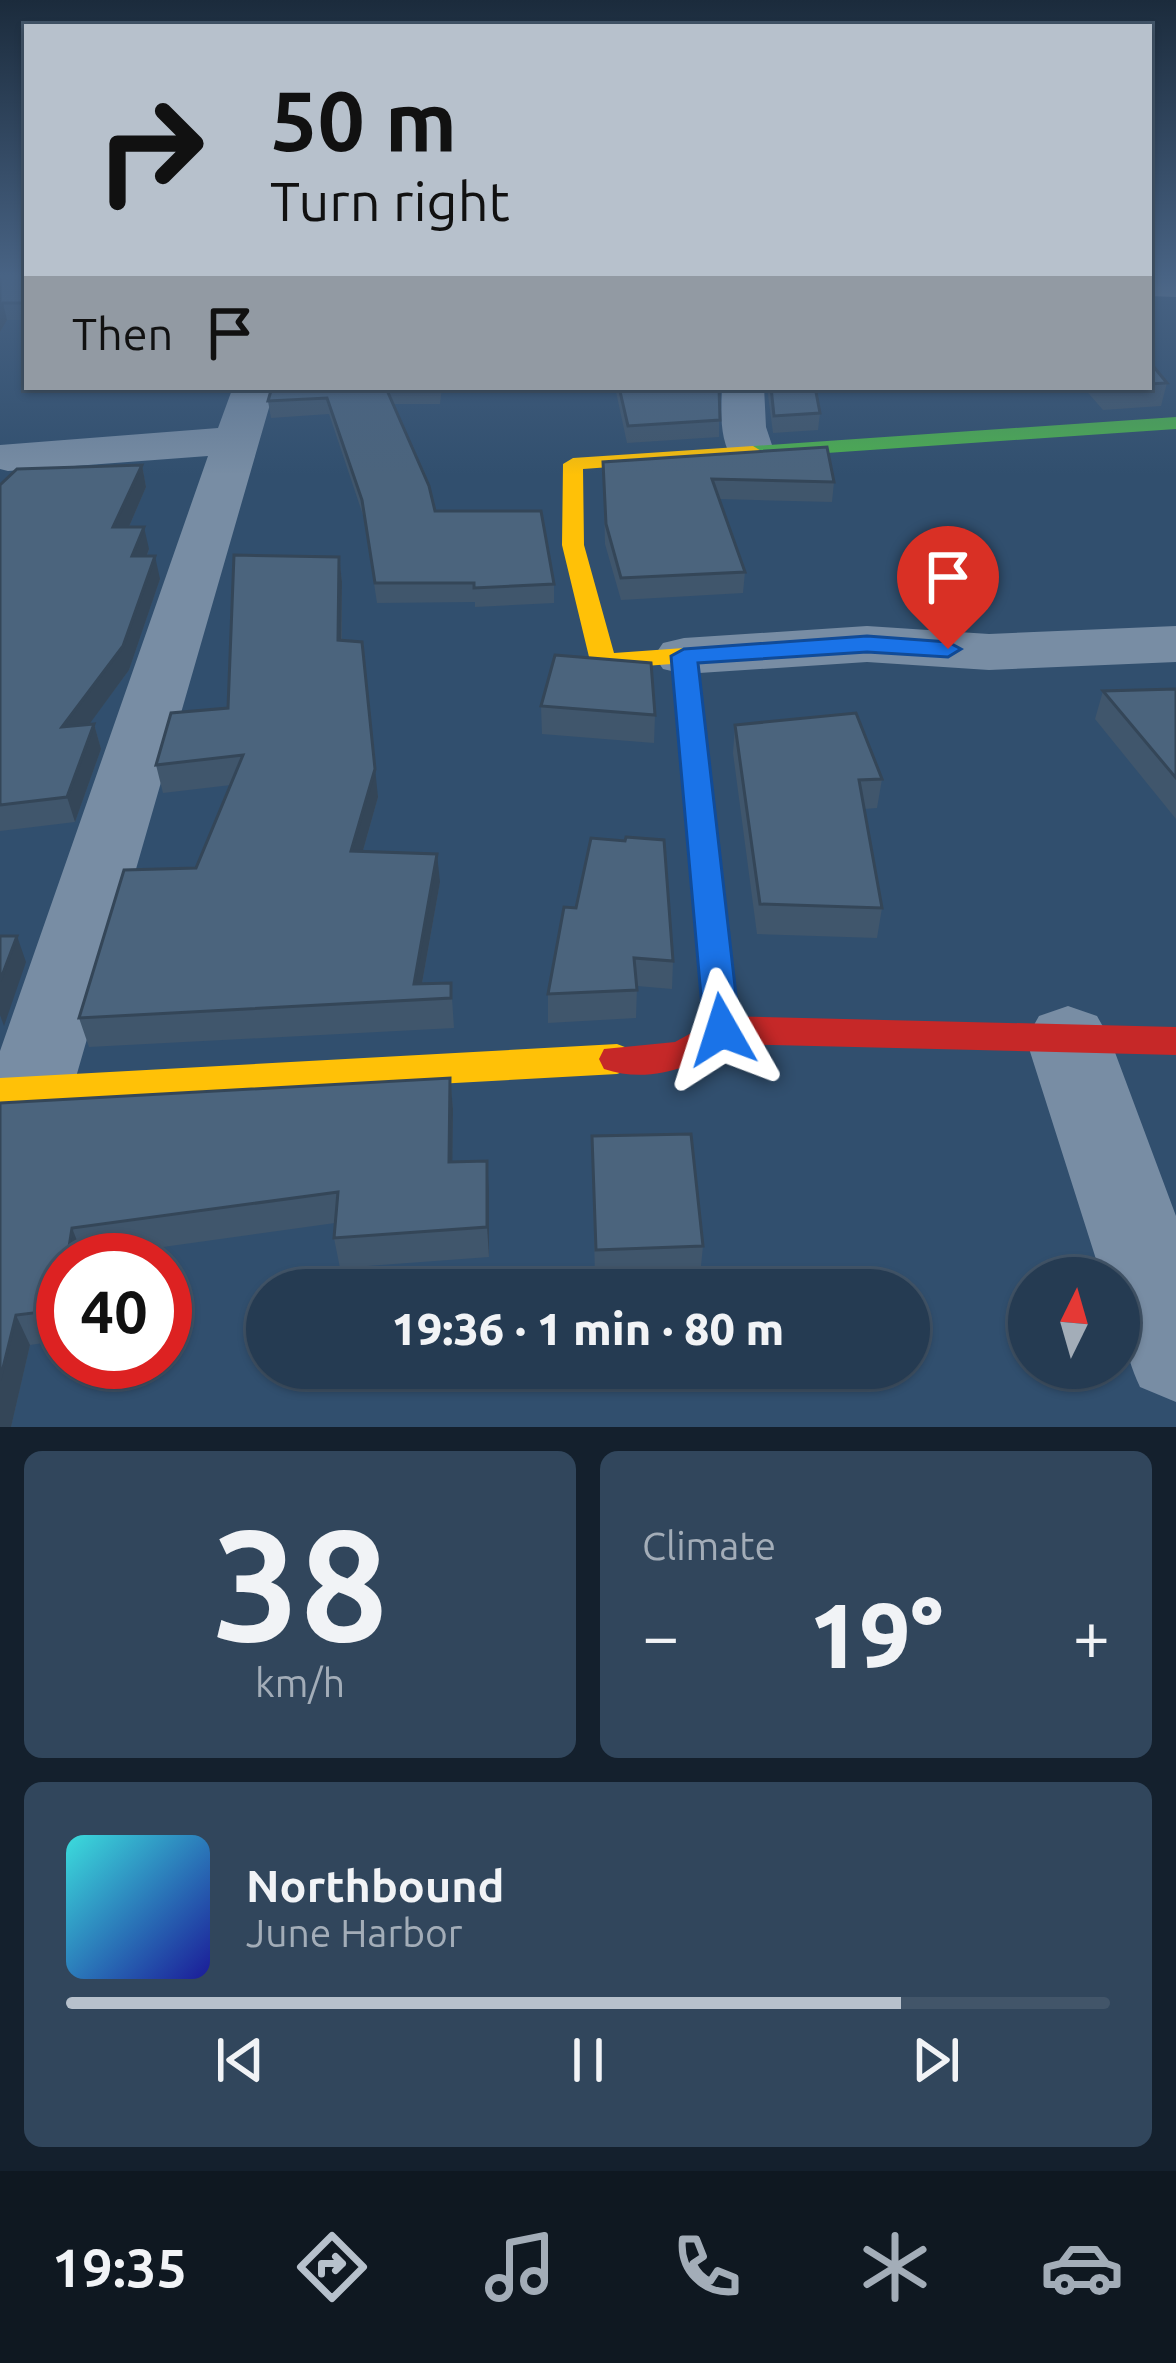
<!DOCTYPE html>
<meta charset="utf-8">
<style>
body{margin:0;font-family:Ubuntu,sans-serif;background:#31465c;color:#f1f3f6;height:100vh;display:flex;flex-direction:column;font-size:45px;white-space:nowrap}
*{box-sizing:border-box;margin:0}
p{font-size:39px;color:#a3adb8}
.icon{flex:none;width:66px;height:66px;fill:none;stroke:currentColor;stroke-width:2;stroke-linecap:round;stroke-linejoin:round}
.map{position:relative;height:1427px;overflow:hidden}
.details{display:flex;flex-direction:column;gap:24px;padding:24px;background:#14202d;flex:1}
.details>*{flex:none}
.banner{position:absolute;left:24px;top:24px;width:1128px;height:366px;border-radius:0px;box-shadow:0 3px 9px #0004,0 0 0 3px #425569;background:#b7c1cc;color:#111;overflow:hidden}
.needle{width:78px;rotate:5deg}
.tools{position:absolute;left:1008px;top:1257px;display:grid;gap:24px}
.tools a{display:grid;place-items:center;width:132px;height:132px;border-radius:50%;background:#253b52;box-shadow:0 3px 9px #0004,0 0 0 3px #425569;font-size:60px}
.speed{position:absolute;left:36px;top:1233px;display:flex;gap:24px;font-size:60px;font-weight:700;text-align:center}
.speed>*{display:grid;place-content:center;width:156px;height:156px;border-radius:50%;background:#253b52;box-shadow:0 3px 9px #0004,0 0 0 3px #425569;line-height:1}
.speed .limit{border:18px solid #d22;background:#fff;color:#111}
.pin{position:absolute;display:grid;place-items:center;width:102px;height:102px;color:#fff;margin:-123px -51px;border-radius:50% 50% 50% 0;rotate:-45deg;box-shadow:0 0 12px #0007}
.pin .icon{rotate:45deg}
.me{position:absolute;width:132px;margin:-66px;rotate:354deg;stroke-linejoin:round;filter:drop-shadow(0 0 9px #0008)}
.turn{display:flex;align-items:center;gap:42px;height:252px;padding:0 48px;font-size:54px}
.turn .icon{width:156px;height:156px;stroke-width:2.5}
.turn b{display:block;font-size:84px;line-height:102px}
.then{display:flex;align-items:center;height:114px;padding:0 48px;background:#0003;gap:24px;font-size:45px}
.big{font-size:90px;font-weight:800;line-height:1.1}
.details .widget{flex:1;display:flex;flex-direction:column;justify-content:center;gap:18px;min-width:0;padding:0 42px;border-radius:18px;background:#31465c}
.details .dial{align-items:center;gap:0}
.dial b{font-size:156px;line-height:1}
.song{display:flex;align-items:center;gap:36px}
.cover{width:144px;height:144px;border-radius:18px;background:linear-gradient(135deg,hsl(180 70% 55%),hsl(240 70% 35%))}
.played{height:12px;border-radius:6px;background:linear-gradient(90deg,#b7c1cc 80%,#425569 80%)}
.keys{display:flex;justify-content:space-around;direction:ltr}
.heat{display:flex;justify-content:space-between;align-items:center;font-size:66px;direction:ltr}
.details .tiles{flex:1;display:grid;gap:24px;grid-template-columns:1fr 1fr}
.widget:last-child{grid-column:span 2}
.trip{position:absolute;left:246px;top:1269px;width:684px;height:120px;border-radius:60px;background:#253b52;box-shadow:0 3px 9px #0004,0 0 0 3px #425569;font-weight:800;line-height:120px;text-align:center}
.dock{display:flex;height:192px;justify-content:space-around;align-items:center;background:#0f1821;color:#a3adb8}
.dock .icon{width:84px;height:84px}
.dock .selected{color:#b7c1cc}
.dock b{font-size:54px;color:#f1f3f6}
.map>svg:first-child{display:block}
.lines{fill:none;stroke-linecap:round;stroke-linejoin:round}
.street{fill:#788da4;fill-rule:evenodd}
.fast{fill:#4caf50;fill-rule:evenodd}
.slow{fill:#ffc107;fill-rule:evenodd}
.jam{fill:#c62828;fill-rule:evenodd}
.wall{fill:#40566c}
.shaded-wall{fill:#344658}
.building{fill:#4b647d;stroke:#344658;stroke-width:3}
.route{fill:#1a73e8;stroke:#114b97;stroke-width:3}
</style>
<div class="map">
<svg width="1176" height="1427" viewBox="0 0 1176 1427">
<rect width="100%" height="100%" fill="#314f6e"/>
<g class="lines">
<g class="street">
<path d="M 1149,275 L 1176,275 L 1176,297 L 1149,296 Z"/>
<path d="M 233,387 L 275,387 L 72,1091 L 60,1116 L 29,1127 L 0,1117 L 0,1051 L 208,456 L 8,471 L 0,469 L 0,445 L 218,428 Z"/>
<path d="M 722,387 L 764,387 L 766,427 L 775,454 L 769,464 L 752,468 L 735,464 C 719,440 721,415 722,387 Z"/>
<path d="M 867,626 L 989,634 L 1176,626 L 1176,662 L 989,670 L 867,662 L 684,674 L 663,669 L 654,656 L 663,643 L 684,638 Z"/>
<path d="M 1068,1006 L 1097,1016 L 1110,1039 L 1176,1216 L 1176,1402 L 1140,1387 C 1123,1349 1119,1320 1119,1278 L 1102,1278 L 1026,1039 L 1039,1016 Z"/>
</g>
<path class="fast" d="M 1176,417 L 1176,429 L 753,458 L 743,452 L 753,446 Z"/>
<g class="slow">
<path d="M 753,446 L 763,452 L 760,456 L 583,469 L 584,545 L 614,653 L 684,648 L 697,656 L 740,1030 L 735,1040 L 722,1044 L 709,1040 L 704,1030 L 672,664 L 603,669 L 590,661 L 562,545 L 563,464 L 573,458 Z"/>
<path d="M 617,1044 L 630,1049 L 635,1059 L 630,1069 L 617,1074 L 0,1108 L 0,1078 Z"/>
</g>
<path class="jam" d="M 722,1016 L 1176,1027 L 1176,1055 L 728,1044 C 692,1068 648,1084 604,1069 L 599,1059 L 604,1049 L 675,1042 Z"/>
</g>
<g class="wall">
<path d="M 0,275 L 27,275 L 27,320 L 7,320 L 0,332 Z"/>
<path d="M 1149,361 L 1167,383 L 1161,406 L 1103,410 L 1083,387 L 1149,387 Z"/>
<path d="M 272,387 L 442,387 L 440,404 L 393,404 L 435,511 L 554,584 L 554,603 L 475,607 L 475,602 L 377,603 L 364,518 L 329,414 L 271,418 L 268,401 Z"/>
<path d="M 615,387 L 719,387 L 719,437 L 627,443 Z"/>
<path d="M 767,387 L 815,387 L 820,413 L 818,430 L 773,433 Z"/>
<path d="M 603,462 L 834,482 L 832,502 L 719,499 L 745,572 L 743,593 L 621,600 L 605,544 Z"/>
<path d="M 142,465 L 146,487 L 129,527 L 149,549 L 147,556 L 160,579 L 129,670 L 89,724 L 94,724 L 101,749 L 75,822 L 0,831 L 0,485 Z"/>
<path d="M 339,557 L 342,582 L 342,640 L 378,797 L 363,851 L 440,882 L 422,984 L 451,983 L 454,1028 L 89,1047 L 79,1018 L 196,868 L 231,785 L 163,793 L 156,765 L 228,708 Z"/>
<path d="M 1176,689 L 1176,819 L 1095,719 L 1103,691 Z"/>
<path d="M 541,706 L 655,715 L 654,743 L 542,734 Z"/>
<path d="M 735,725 L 882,779 L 877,808 L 864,809 L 882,908 L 877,938 L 757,934 L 733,753 Z"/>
<path d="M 564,907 L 673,961 L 672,989 L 637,986 L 636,1018 L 548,1023 L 548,994 Z"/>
<path d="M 450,1078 L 453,1109 L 452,1162 L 489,1191 L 489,1257 L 340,1268 L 334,1238 L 335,1223 L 84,1258 L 84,1260 L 63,1260 L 63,1340 L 30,1345 L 11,1427 L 0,1427 L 0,1103 Z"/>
<path d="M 592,1136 L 703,1246 L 700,1276 L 595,1280 Z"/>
</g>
<g class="shaded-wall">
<path d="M 3,303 L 7,320 L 0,332 L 0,307 Z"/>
<path d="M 142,465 L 146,487 L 119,550 L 113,527 Z"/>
<path d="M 144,527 L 149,549 L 138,579 L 132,556 Z"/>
<path d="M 155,556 L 160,579 L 129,670 L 69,752 L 62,727 Z"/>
<path d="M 339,557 L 342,582 L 341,666 L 338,640 Z"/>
<path d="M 362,642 L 378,797 L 355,879 L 351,851 Z"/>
<path d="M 94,724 L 101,749 L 75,822 L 67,797 Z"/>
<path d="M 437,854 L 440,882 L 419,1000 L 414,984 Z"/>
<path d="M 17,936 L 26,962 L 4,1026 L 0,1015 L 0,981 Z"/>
<path d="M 450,1078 L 453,1109 L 452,1192 L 449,1162 Z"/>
<path d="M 487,1161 L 489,1191 L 489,1257 L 487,1227 Z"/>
<path d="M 72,1228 L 84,1258 L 84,1260 L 67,1260 Z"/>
<path d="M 63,1282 L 63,1320 L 58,1310 Z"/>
<path d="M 16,1315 L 30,1345 L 11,1427 L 0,1427 L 0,1380 Z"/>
</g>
<g class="building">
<path d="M 0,275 L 27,275 L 27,303 L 3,303 L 0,307 Z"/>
<path d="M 1149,361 L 1167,383 L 1149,384 Z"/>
<path d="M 272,387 L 439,387 L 386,388 L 429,486 L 435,511 L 541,511 L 554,584 L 474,588 L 474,583 L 375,583 L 362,500 L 327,398 L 268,401 Z"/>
<path d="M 619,387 L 719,387 L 720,420 L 628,426 Z"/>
<path d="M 771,387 L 815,387 L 820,413 L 774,416 Z"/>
<path d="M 827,447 L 834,482 L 712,479 L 745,572 L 621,578 L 606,524 L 603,462 Z"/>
<path d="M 142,465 L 113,527 L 144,527 L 132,556 L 155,556 L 123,646 L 62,727 L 94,724 L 67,797 L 0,805 L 0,485 L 17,469 Z"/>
<path d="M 234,555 L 339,557 L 338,640 L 362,642 L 375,769 L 351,851 L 437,854 L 414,984 L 451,983 L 451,998 L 79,1018 L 124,870 L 196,868 L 243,755 L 156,765 L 171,713 L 228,708 Z"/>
<path d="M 555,655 L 651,663 L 655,715 L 541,706 Z"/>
<path d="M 1176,689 L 1176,778 L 1103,691 Z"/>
<path d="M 856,713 L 882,779 L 859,780 L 882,908 L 760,904 L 735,725 Z"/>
<path d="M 626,837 L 664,840 L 673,961 L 634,958 L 637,990 L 548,994 L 564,907 L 576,908 L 591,838 L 625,841 Z"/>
<path d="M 0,936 L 17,936 L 0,981 Z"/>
<path d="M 450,1078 L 449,1162 L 487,1161 L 487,1227 L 334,1238 L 338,1192 L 72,1228 L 67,1260 L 63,1260 L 63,1282 L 58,1310 L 16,1315 L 0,1380 L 0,1103 Z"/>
<path d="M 691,1134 L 703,1246 L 596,1250 L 592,1136 Z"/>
</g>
<linearGradient id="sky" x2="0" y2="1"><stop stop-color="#1b2b3c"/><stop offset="0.58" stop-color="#486384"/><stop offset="1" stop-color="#486384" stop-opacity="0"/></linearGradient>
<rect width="1176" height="475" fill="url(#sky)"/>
<path class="route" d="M 867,636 L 948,642 L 961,649 L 948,657 L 867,652 L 698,663 L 740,1030 L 735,1040 L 722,1044 L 709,1040 L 704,1030 L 671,656 L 684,649 Z"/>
</svg>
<div class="tools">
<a><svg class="needle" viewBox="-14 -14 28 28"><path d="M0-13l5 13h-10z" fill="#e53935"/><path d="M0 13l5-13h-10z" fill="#a3adb8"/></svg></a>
</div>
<div class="speed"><div class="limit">40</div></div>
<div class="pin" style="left:948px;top:649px;background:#d93025"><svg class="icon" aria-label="arrive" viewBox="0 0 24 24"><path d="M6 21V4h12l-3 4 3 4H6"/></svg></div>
<svg class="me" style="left:722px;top:1030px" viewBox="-20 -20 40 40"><path d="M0-17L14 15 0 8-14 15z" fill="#1a73e8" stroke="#fff" stroke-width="4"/></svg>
<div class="trip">19:36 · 1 min · 80 m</div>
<div class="banner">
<div class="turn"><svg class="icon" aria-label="right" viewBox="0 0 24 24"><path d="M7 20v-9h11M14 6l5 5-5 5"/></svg><div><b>50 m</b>Turn right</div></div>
<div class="then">Then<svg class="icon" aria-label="arrive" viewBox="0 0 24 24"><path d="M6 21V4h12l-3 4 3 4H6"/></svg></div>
</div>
</div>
<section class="details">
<div class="tiles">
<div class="widget dial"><b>38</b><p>km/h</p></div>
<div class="widget"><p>Climate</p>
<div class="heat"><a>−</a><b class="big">19°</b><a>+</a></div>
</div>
<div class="widget">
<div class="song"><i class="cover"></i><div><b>Northbound</b><p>June Harbor</p></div></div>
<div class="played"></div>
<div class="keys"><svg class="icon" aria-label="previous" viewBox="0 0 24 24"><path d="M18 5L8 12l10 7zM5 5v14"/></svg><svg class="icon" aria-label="pause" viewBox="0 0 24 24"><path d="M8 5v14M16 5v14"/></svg><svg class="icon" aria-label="next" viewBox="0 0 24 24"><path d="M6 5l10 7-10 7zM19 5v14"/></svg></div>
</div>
</div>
</section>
<nav class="dock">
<b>19:35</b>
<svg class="icon selected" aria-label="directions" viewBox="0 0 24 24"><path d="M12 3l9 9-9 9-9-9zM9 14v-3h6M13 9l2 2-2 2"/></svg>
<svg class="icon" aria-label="music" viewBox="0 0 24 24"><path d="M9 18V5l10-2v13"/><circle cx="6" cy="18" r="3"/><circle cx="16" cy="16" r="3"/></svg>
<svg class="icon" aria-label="phone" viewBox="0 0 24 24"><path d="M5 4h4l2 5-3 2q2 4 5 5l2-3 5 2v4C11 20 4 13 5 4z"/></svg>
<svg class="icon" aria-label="climate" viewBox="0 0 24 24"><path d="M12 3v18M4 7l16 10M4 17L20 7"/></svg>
<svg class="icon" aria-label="car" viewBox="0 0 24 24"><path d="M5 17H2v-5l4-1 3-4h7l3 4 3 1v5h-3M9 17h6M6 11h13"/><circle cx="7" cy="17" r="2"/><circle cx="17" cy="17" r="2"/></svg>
</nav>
